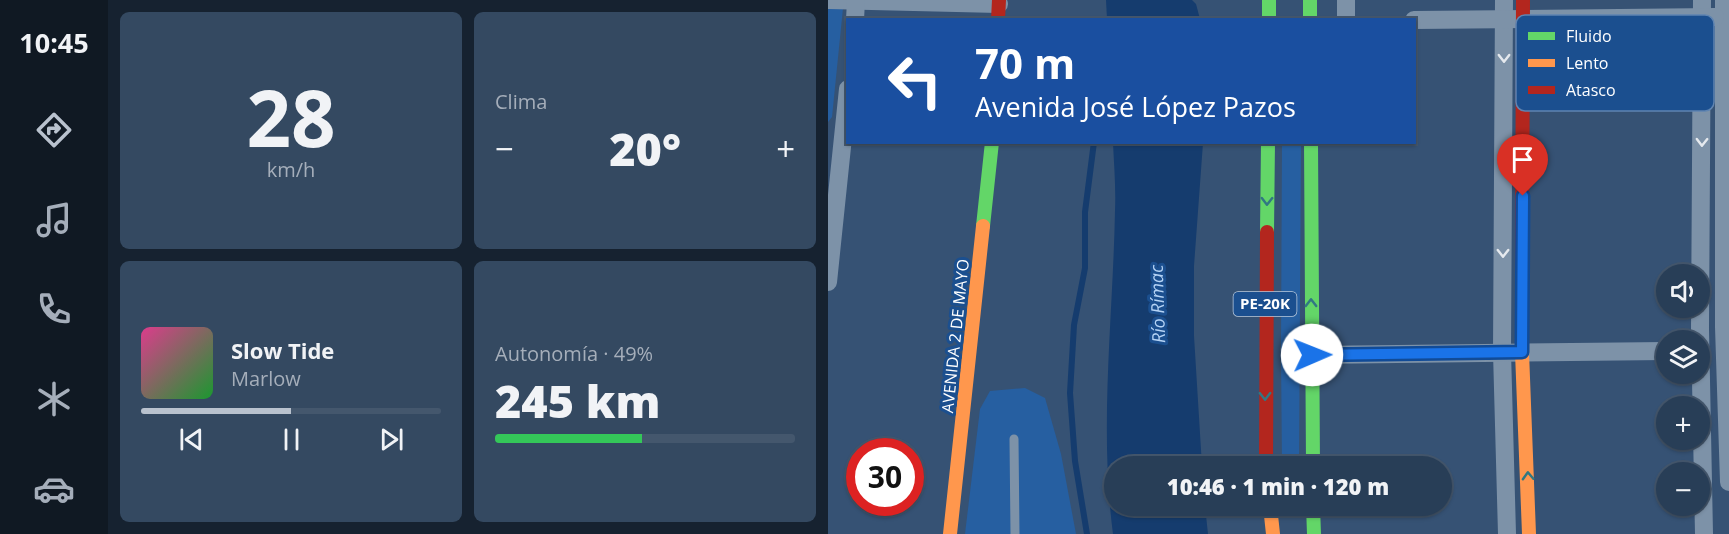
<!DOCTYPE html>
<html lang="es">
<meta charset="utf-8">
<style>
body{margin:0;font-family:"Open Sans",sans-serif;background:#344961;color:#f1f3f6;height:100vh;display:flex;flex-direction:column;font-size:22px;white-space:nowrap}
*{box-sizing:border-box;margin:0}
p{font-size:20px;color:#a5aeba}
.icon{flex:none;width:33px;height:33px;fill:none;stroke:currentColor;stroke-width:2;stroke-linecap:round;stroke-linejoin:round}
.map{position:relative;flex:1;overflow:hidden}
.details{display:flex;flex-direction:column;gap:12px;padding:12px;background:#162230;width:720px}
.details>*{flex:none}
.guide{position:absolute;left:18px;top:18px;width:570px;height:126px;border-radius:0px;box-shadow:0 2px 4px #0004,0 0 0 2px #44576d;background:#1a4fa0;color:#fff;overflow:hidden}
.controls{position:absolute;left:828px;top:264px;display:grid;gap:12px}
.controls a{display:grid;place-items:center;width:54px;height:54px;border-radius:50%;background:#283e57;box-shadow:0 2px 4px #0004,0 0 0 2px #44576d;font-size:30px}
.speed{position:absolute;left:18px;top:438px;display:flex;gap:12px;font-size:30px;font-weight:700;text-align:center}
.speed>*{display:grid;place-content:center;width:78px;height:78px;border-radius:50%;background:#283e57;box-shadow:0 2px 4px #0004,0 0 0 2px #44576d;line-height:1}
.speed .limit{border:9px solid #d22;background:#fff;color:#111}
.pin{position:absolute;display:grid;place-items:center;width:51px;height:51px;color:#fff;margin:-62px -26px;border-radius:50% 50% 50% 0;rotate:-45deg;box-shadow:0 0 6px #0007}
.pin .icon{rotate:45deg}
.me{position:absolute;width:66px;margin:-33px;rotate:89deg;stroke-linejoin:round;filter:drop-shadow(0 0 4px #0008)}
.turn{display:flex;align-items:center;gap:21px;height:126px;padding:0 30px;font-size:27px}
.turn .icon{width:78px;height:78px;stroke-width:2.5}
.turn b{display:block;font-size:42px;line-height:51px}
.big{font-size:45px;font-weight:800;line-height:1.1}
.details .widget{flex:1;display:flex;flex-direction:column;justify-content:center;gap:9px;min-width:0;padding:0 21px;border-radius:9px;background:#344961}
.details .dial{align-items:center;gap:0}
.dial b{font-size:78px;line-height:1}
.song{display:flex;align-items:center;gap:18px}
.cover{width:72px;height:72px;border-radius:9px;background:linear-gradient(135deg,hsl(330 70% 55%),hsl(130 70% 35%))}
.played{height:6px;border-radius:3px;background:linear-gradient(90deg,#b9c2ce 50%,#44576d 50%)}
.keys{display:flex;justify-content:space-around;direction:ltr}
.heat{display:flex;justify-content:space-between;align-items:center;font-size:33px;direction:ltr}
.charge{height:9px;border-radius:4px;background:linear-gradient(90deg,#34c759 49%,#44576d 0)}
.details .tiles{flex:1;display:grid;gap:12px;grid-template-columns:repeat(2,1fr)}
.trip{position:absolute;left:276px;top:456px;width:348px;height:60px;border-radius:30px;background:#283e57;box-shadow:0 2px 4px #0004,0 0 0 2px #44576d;font-weight:800;line-height:60px;text-align:center}
main{display:flex;flex:1;min-height:0}
.dock{display:flex;flex-direction:column;width:108px;justify-content:space-around;align-items:center;background:#101923;color:#a5aeba}
.dock .icon{width:42px;height:42px}
.dock .active{color:#b9c2ce}
.dock b{font-size:27px;color:#f1f3f6}
.map>svg:first-child{display:block}
.green{fill:#265fa1}
.water{fill:#153c6e}
.lines{fill:none;stroke-linecap:round;stroke-linejoin:round}
.stream{stroke:#153c6e;stroke-width:6}
.lane{stroke:#7d92a8;stroke-width:9}
.street{stroke:#7d92a8;stroke-width:18}
.fast{stroke:#63d668;stroke-width:14}
.slow{stroke:#ff974d;stroke-width:14}
.jam{stroke:#b3261e;stroke-width:14}
.oneway{stroke:#e5e9ee}
.oneway2{stroke:#317883}
.route-casing{stroke:#114b97;stroke-width:15}
.route{stroke:#1a73e8;stroke-width:10}
.labels{text-anchor:middle;stroke-width:6;stroke-linejoin:round;paint-order:stroke}
.shield{fill:#1b4f8f;stroke:#bbcadd;stroke-width:1.5}
.shield-label{font-size:15px;font-weight:bold;fill:#fff}
.street-label{font-size:16px;fill:#fff;stroke:#1b4f8f}
.water-label{font-size:18px;font-style:italic;fill:#b5d3f5;stroke:#1b4f8f}
.key{fill:#1b4f8f;stroke:#5f84b1;stroke-width:1.5}
.key-label{font-size:16px;fill:#fff}
</style>
<main>
<nav class="dock">
<b>10:45</b>
<svg class="icon active" aria-label="directions" viewBox="0 0 24 24"><path d="M12 3l9 9-9 9-9-9zM9 14v-3h6M13 9l2 2-2 2"/></svg>
<svg class="icon" aria-label="music" viewBox="0 0 24 24"><path d="M9 18V5l10-2v13"/><circle cx="6" cy="18" r="3"/><circle cx="16" cy="16" r="3"/></svg>
<svg class="icon" aria-label="phone" viewBox="0 0 24 24"><path d="M5 4h4l2 5-3 2q2 4 5 5l2-3 5 2v4C11 20 4 13 5 4z"/></svg>
<svg class="icon" aria-label="climate" viewBox="0 0 24 24"><path d="M12 3v18M4 7l16 10M4 17L20 7"/></svg>
<svg class="icon" aria-label="car" viewBox="0 0 24 24"><path d="M5 17H2v-5l4-1 3-4h7l3 4 3 1v5h-3M9 17h6M6 11h13"/><circle cx="7" cy="17" r="2"/><circle cx="17" cy="17" r="2"/></svg>
</nav>
<section class="details">
<div class="tiles">
<div class="widget dial"><b>28</b><p>km/h</p></div>
<div class="widget"><p>Clima</p>
<div class="heat"><a>−</a><b class="big">20°</b><a>+</a></div>
</div>
<div class="widget">
<div class="song"><i class="cover"></i><div><b>Slow Tide</b><p>Marlow</p></div></div>
<div class="played"></div>
<div class="keys"><svg class="icon" aria-label="previous" viewBox="0 0 24 24"><path d="M18 5L8 12l10 7zM5 5v14"/></svg><svg class="icon" aria-label="pause" viewBox="0 0 24 24"><path d="M8 5v14M16 5v14"/></svg><svg class="icon" aria-label="next" viewBox="0 0 24 24"><path d="M6 5l10 7-10 7zM19 5v14"/></svg></div>
</div>
<div class="widget"><p>Autonomía · 49%</p><b class="big">245 km</b><div class="charge"></div></div>
</div>
</section>
<div class="map">
<svg width="901" height="534" viewBox="0 0 901 534">
<rect width="100%" height="100%" fill="#365274"/>
<g class="green">
<path d="M 0,8 L 15,8 L 4,117 L 0,122 Z"/>
<path d="M 454,143 L 473,143 L 471,466 L 454,466 L 453,352 Z"/>
<path d="M 197,388 L 217,398 L 233,454 L 248,534 L 137,534 L 152,409 L 162,391 Z"/>
</g>
<g class="water">
<path d="M 278,0 L 364,0 L 368,4 L 372,19 L 279,19 Z"/>
<path d="M 285,143 L 375,143 L 366,266 L 366,336 L 374,466 L 286,466 L 286,506 L 377,506 L 380,534 L 285,534 C 271,427 285,318 287,211 C 288,188 286,165 285,143 Z"/>
</g>
<g class="lines">
<path class="stream" d="M 259,534 L 247,461 L 242,393 L 246,325 L 257,268 L 257,212 L 266,142"/>
<path class="lane" d="M 186,439 L 187,534"/>
<g class="street">
<path d="M 1,0 L 171,4"/>
<path d="M 676,0 L 674,352 L 679,534"/>
<path d="M 874,0 L 872,329 L 876,534"/>
<path d="M 896,0 L 896,327 L 901,482"/>
<path d="M 27,20 L 28,0"/>
<path d="M 518,20 L 518,0"/>
<path d="M 586,20 L 887,17"/>
<path d="M 0,282 L 20,89"/>
<path d="M 484,355 L 838,351"/>
</g>
<g class="fast">
<path d="M 441,0 L 441,20"/>
<path d="M 482,0 L 482,20"/>
<path d="M 483,142 L 485,466"/>
<path d="M 155,226 L 164,142"/>
<path d="M 439,232 L 440,142"/>
<path d="M 485,506 L 486,534"/>
</g>
<g class="slow">
<path d="M 694,284 L 694,352 L 701,534"/>
<path d="M 442,506 L 445,534"/>
<path d="M 122,534 L 155,226"/>
</g>
<g class="jam">
<path d="M 170,20 L 171,0"/>
<path d="M 694,284 L 695,0"/>
<path d="M 438,466 L 439,232"/>
</g>
</g>
<defs><path id="oneway-chevron" d="M-2-3.5L2.5 0L-2 3.5" fill="none" stroke-width="1.6" stroke-linecap="round" stroke-linejoin="round" transform="scale(1.5)"/></defs>
<g class="oneway">
<use href="#oneway-chevron" transform="translate(676 58) rotate(90)"/>
<use href="#oneway-chevron" transform="translate(874 142) rotate(91)"/>
<use href="#oneway-chevron" transform="translate(675 253) rotate(90)"/>
</g>
<g class="oneway2">
<use href="#oneway-chevron" transform="translate(439 201) rotate(91)"/>
<use href="#oneway-chevron" transform="translate(483 303) rotate(-90)"/>
<use href="#oneway-chevron" transform="translate(437 396) rotate(89)"/>
<use href="#oneway-chevron" transform="translate(700 476) rotate(-92)"/>
</g>
<g class="lines">
<defs>
<path id="route" d="M 484,355 L 694,352 L 695,196"/>
</defs>
<use href="#route" class="route-casing"/>
<use href="#route" class="route"/>
</g>
<g class="labels">
<rect class="shield" x="405.5" y="292" width="63" height="24" rx="4.5"/>
<g class="shield-label">
<text x="437" y="309">PE-20K</text>
</g>
<g class="street-label">
<text transform="translate(127 336) rotate(-84)" y="6">AVENIDA 2 DE MAYO</text>
</g>
<g class="water-label">
<text transform="translate(330 304) rotate(-92)" y="6">Río Rímac</text>
</g>
</g>
<rect x="688" y="15" width="198" height="96" rx="9" class="key"/>
<rect x="700" y="32" width="27" height="8" fill="#63d668"/>
<rect x="700" y="59" width="27" height="8" fill="#ff974d"/>
<rect x="700" y="86" width="27" height="8" fill="#b3261e"/>
<g class="key-label">
<text x="738" y="42">Fluido</text>
<text x="738" y="69">Lento</text>
<text x="738" y="96">Atasco</text>
</g>
</svg>
<div class="controls">
<a><svg class="icon" aria-label="sound" viewBox="0 0 24 24"><path d="M4 9h4l5-4v14l-5-4H4zM17 9q2 3 0 6"/></svg></a>
<a><svg class="icon" aria-label="layers" viewBox="0 0 24 24"><path d="M12 4l9 5-9 5-9-5zM3 14l9 5 9-5"/></svg></a>
<a>+</a>
<a>−</a>
</div>
<div class="speed"><div class="limit">30</div></div>
<div class="pin" style="left:695px;top:196px;background:#d93025"><svg class="icon" aria-label="arrive" viewBox="0 0 24 24"><path d="M6 21V4h12l-3 4 3 4H6"/></svg></div>
<svg class="me" style="left:484px;top:355px" viewBox="-20 -20 40 40"><circle r="19" fill="#fff"/><path d="M0-13L10 11 0 6-10 11z" fill="#1a73e8"/></svg>
<div class="trip">10:46 · 1 min · 120 m</div>
<div class="guide">
<div class="turn"><svg class="icon" aria-label="left" viewBox="0 0 24 24"><path d="M17 20v-9H6M10 6l-5 5 5 5"/></svg><div><b>70 m</b>Avenida José López Pazos</div></div>
</div>
</div>
</main>
